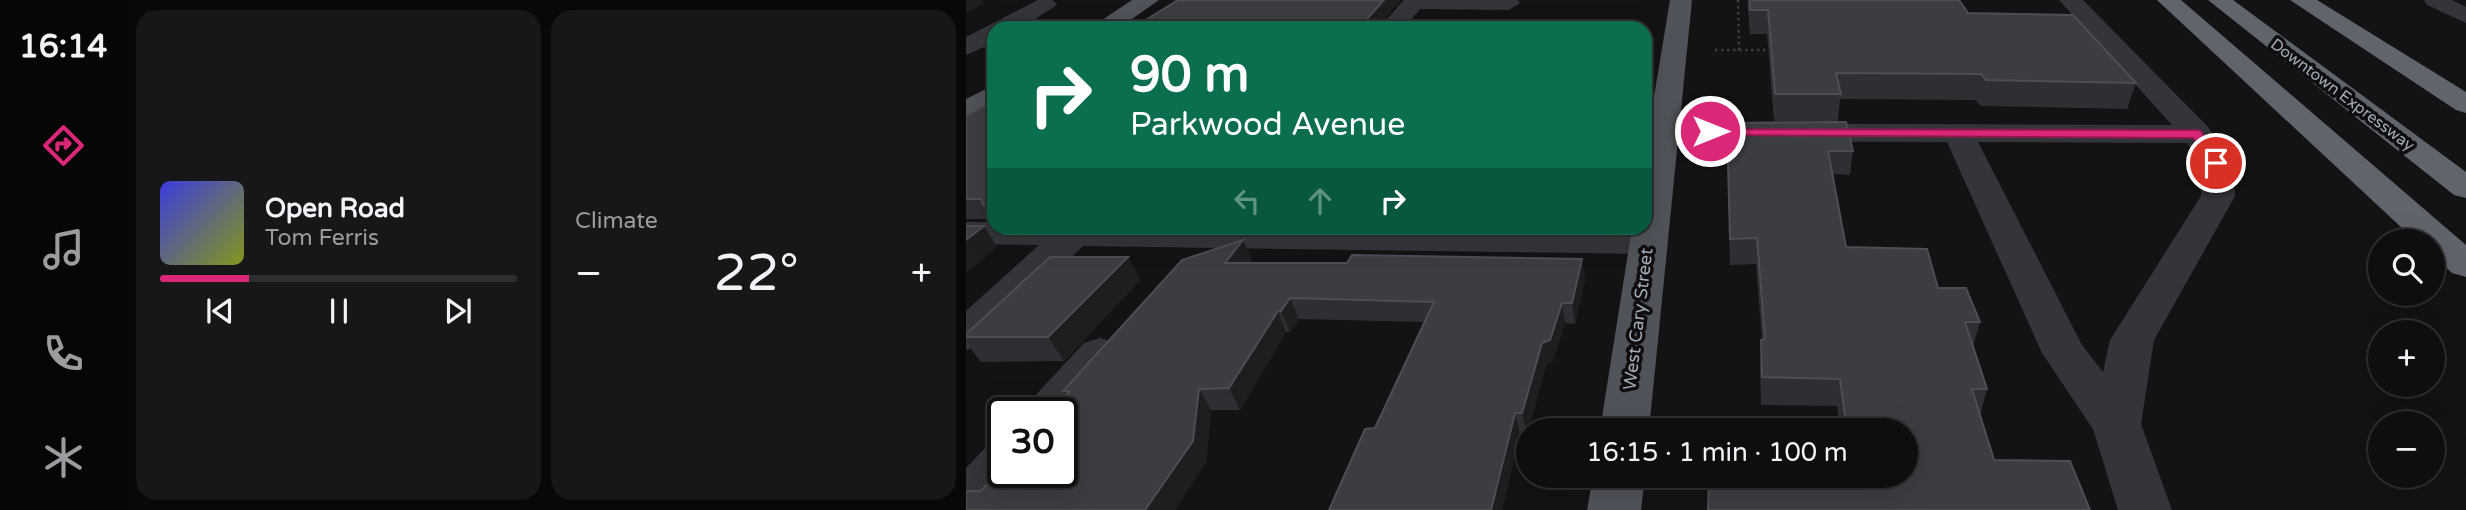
<!DOCTYPE html>
<meta charset="utf-8">
<style>
body{margin:0;font-family:"Varela Round",sans-serif;background:#171719;color:#f1f3f6;height:100vh;display:flex;flex-direction:column;font-size:26px;white-space:nowrap}
*{box-sizing:border-box;margin:0}
p{font-size:23px;color:#9b9c9f}
.icon{flex:none;width:38px;height:38px;fill:none;stroke:currentColor;stroke-width:2;stroke-linecap:round;stroke-linejoin:round}
.map{position:relative;flex:1;overflow:hidden}
.sheet{display:flex;flex-direction:column;gap:10px;padding:10px;background:#080809;width:840px}
.sheet>*{flex:none}
.guide{position:absolute;left:21px;top:21px;width:665px;height:214px;border-radius:21px;box-shadow:0 7px 28px #0002,0 0 0 2px #2e2e30;background:#0b6e4f;color:#fff;overflow:hidden}
.controls{position:absolute;left:1402px;top:229px;display:grid;gap:14px}
.controls a{display:grid;place-items:center;width:77px;height:77px;border-radius:50%;background:#0e0e10;box-shadow:0 7px 28px #0002,0 0 0 2px #2e2e30;font-size:35px}
.speed{position:absolute;left:21px;top:397px;display:flex;gap:14px;font-size:35px;font-weight:700;text-align:center}
.speed>*{display:grid;place-content:center;width:91px;height:91px;border-radius:50%;background:#0e0e10;box-shadow:0 7px 28px #0002,0 0 0 2px #2e2e30;line-height:1}
.speed .limit{border:4px solid #111;border-radius:10px;background:#fff;color:#111}
.pin{position:absolute;display:grid;place-items:center;width:60px;height:60px;color:#fff;margin:-30px;border:4px solid #fff;border-radius:50%;box-shadow:0 2px 7px #0007}
.me{position:absolute;width:77px;margin:-38px;rotate:90deg;stroke-linejoin:round;filter:drop-shadow(0 0 5px #0008)}
.turn{display:flex;align-items:center;gap:24px;height:147px;padding:0 28px;font-size:32px}
.turn .icon{width:91px;height:91px;stroke-width:2.5}
.turn b{display:block;font-size:49px;line-height:60px}
.lanes{display:flex;align-items:center;height:66px;padding:0 28px;background:#0003;justify-content:center;gap:35px;direction:ltr}
.lanes .off{opacity:.35}
.big{font-size:52px;font-weight:600;line-height:1.1}
.sheet .tile{flex:1;display:flex;flex-direction:column;justify-content:center;gap:10px;min-width:0;padding:0 24px;border-radius:21px;background:#171719}
.song{display:flex;align-items:center;gap:21px}
.cover{width:84px;height:84px;border-radius:10px;background:linear-gradient(135deg,hsl(240 70% 55%),hsl(70 70% 35%))}
.played{height:7px;border-radius:4px;background:linear-gradient(90deg,#db2777 25%,#2e2e30 25%)}
.keys{display:flex;justify-content:space-around;direction:ltr}
.heat{display:flex;justify-content:space-between;align-items:center;font-size:38px;direction:ltr}
.sheet .tiles{flex:1;display:grid;gap:10px;grid-template-columns:repeat(2,1fr)}
.trip{position:absolute;left:550px;top:418px;width:402px;height:70px;border-radius:35px;background:#0e0e10;box-shadow:0 7px 28px #0002,0 0 0 2px #2e2e30;font-weight:600;line-height:70px;text-align:center}
main{display:flex;flex:1;min-height:0}
.tab-bar{display:flex;flex-direction:column;width:126px;justify-content:space-around;align-items:center;background:#060606;color:#9b9c9f}
.tab-bar .icon{width:49px;height:49px}
.tab-bar .on{color:#db2777}
.tab-bar b{font-size:32px;color:#f1f3f6}
.map>svg:first-child{display:block}
.lines{fill:none;stroke-linecap:round;stroke-linejoin:round}
.path{stroke:#3a3d41;stroke-width:2.5;stroke-dasharray:2.5 3.5;stroke-linecap:butt}
.minor{fill:#34353a;fill-rule:evenodd}
.major{fill:#505359;fill-rule:evenodd}
.highway{fill:#60646c;fill-rule:evenodd}
.wall{fill:#2f2f33}
.shaded-wall{fill:#1e1e21}
.building{fill:#3b3d41;stroke:#4c4e53;stroke-width:2}
.route{fill:#db2777;stroke:#8e194d;stroke-width:2}
.labels{text-anchor:middle;stroke-width:7;stroke-linejoin:round;paint-order:stroke}
.far-street-label{font-size:16px;fill:#a4abb6;stroke:#0e0e10}
.street-label{font-size:18px;fill:#a4abb6;stroke:#0e0e10}
</style>
<main>
<nav class="tab-bar">
<b>16:14</b>
<svg class="icon on" aria-label="directions" viewBox="0 0 24 24"><path d="M12 3l9 9-9 9-9-9zM9 14v-3h6M13 9l2 2-2 2"/></svg>
<svg class="icon" aria-label="music" viewBox="0 0 24 24"><path d="M9 18V5l10-2v13"/><circle cx="6" cy="18" r="3"/><circle cx="16" cy="16" r="3"/></svg>
<svg class="icon" aria-label="phone" viewBox="0 0 24 24"><path d="M5 4h4l2 5-3 2q2 4 5 5l2-3 5 2v4C11 20 4 13 5 4z"/></svg>
<svg class="icon" aria-label="climate" viewBox="0 0 24 24"><path d="M12 3v18M4 7l16 10M4 17L20 7"/></svg>
</nav>
<section class="sheet">
<div class="tiles">
<div class="tile">
<div class="song"><i class="cover"></i><div><b>Open Road</b><p>Tom Ferris</p></div></div>
<div class="played"></div>
<div class="keys"><svg class="icon" aria-label="previous" viewBox="0 0 24 24"><path d="M18 5L8 12l10 7zM5 5v14"/></svg><svg class="icon" aria-label="pause" viewBox="0 0 24 24"><path d="M8 5v14M16 5v14"/></svg><svg class="icon" aria-label="next" viewBox="0 0 24 24"><path d="M6 5l10 7-10 7zM19 5v14"/></svg></div>
</div>
<div class="tile"><p>Climate</p>
<div class="heat"><a>−</a><b class="big">22°</b><a>+</a></div>
</div>
</div>
</section>
<div class="map">
<svg width="1500" height="510" viewBox="0 0 1500 510">
<rect width="100%" height="100%" fill="#131315"/>
<g class="lines">
<g class="path">
<path d="M 772,0 L 773,50"/>
<path d="M 749,50 L 806,50"/>
</g>
<g class="minor">
<path d="M 72,0 L 87,0 L 91,5 L 55,28 L 28,28 L 28,43 L 0,55 L 0,37 Z"/>
<path d="M 438,0 L 552,0 L 554,3 L 543,10 L 454,9 L 438,28 L 413,28 Z"/>
<path d="M 1093,0 L 1117,0 L 1242,127 L 1266,163 L 1269,196 L 1188,340 L 1175,424 L 1206,510 L 1152,510 L 1127,429 L 1076,353 L 981,142 L 698,141 L 687,139 L 683,132 L 687,125 L 698,123 L 1206,125 ZM 1012,142 L 1221,143 L 1234,163 L 1235,196 L 1144,340 L 1137,372 L 1116,345 Z"/>
<path d="M 1458,0 L 1486,0 L 1500,7 L 1500,23 L 1461,5 Z"/>
<path d="M 0,222 L 28,222 L 28,228 L 681,232 L 694,235 L 700,243 L 694,251 L 681,254 L 117,246 L 15,345 L 0,350 L 0,311 L 73,245 L 0,244 Z"/>
<path d="M 134,338 L 150,343 L 156,354 L 99,426 L 96,427 L 96,413 L 58,413 L 65,400 L 118,343 Z"/>
<path d="M 37,442 L 37,472 L 58,472 L 55,478 L 28,510 L 0,510 L 0,468 L 19,448 Z"/>
</g>
<g class="major">
<path d="M 166,0 L 193,0 L 153,28 L 124,28 Z"/>
<path d="M 704,0 L 726,0 L 683,430 L 634,430 L 666,228 L 679,228 L 679,151 Z"/>
<path d="M 28,85 L 28,106 L 0,120 L 0,99 Z"/>
<path d="M 627,476 L 679,476 L 675,510 L 621,510 Z"/>
</g>
<g class="highway">
<path d="M 1191,0 L 1215,0 L 1500,245 L 1500,277 L 1486,273 L 1466,255 L 1466,242 L 1451,242 Z"/>
<path d="M 1242,0 L 1267,0 L 1500,172 L 1500,198 L 1488,195 Z"/>
<path d="M 1324,0 L 1351,0 L 1500,92 L 1500,113 L 1490,110 Z"/>
</g>
</g>
<g class="wall">
<path d="M 781,0 L 993,0 L 1002,13 L 1170,83 L 1161,109 L 1015,106 L 1009,100 L 874,99 L 872,121 L 808,121 L 801,34 L 784,34 Z"/>
<path d="M 28,100 L 28,221 L 27,219 L 0,219 L 0,116 Z"/>
<path d="M 761,123 L 887,151 L 884,175 L 867,174 L 880,247 L 972,288 L 1014,322 L 1007,346 L 1021,389 L 1014,416 L 940,476 L 940,430 L 874,430 L 871,406 L 795,405 L 794,367 L 796,340 L 790,264 L 764,265 Z"/>
<path d="M 277,240 L 286,260 L 284,263 L 381,263 L 616,259 L 619,280 L 609,324 L 599,323 L 587,361 L 580,365 L 561,435 L 554,435 L 536,510 L 363,510 L 409,428 L 459,322 L 333,319 L 324,332 L 320,332 L 274,410 L 245,410 L 240,463 L 15,491 L 100,395 L 97,391 Z"/>
<path d="M 162,257 L 174,280 L 98,361 L 15,362 L 0,342 L 0,334 Z"/>
</g>
<g class="shaded-wall">
<path d="M 0,0 L 16,0 L 18,4 L 0,13 Z"/>
<path d="M 418,0 L 435,0 L 411,28 L 393,28 Z"/>
<path d="M 18,226 L 31,247 L 0,273 L 0,240 Z"/>
<path d="M 277,240 L 286,260 L 268,283 L 259,263 Z"/>
<path d="M 162,257 L 174,280 L 98,361 L 82,337 Z"/>
<path d="M 616,259 L 619,280 L 609,324 L 606,303 Z"/>
<path d="M 324,298 L 333,319 L 324,332 L 315,311 Z"/>
<path d="M 596,303 L 599,323 L 587,361 L 580,365 L 561,435 L 556,413 L 576,343 Z"/>
<path d="M 312,311 L 320,332 L 274,410 L 263,388 Z"/>
<path d="M 233,389 L 245,410 L 240,463 L 209,510 L 179,510 Z"/>
<path d="M 549,413 L 554,435 L 536,510 L 525,510 Z"/>
</g>
<g class="building">
<path d="M 212,0 L 418,0 L 393,28 L 167,28 Z"/>
<path d="M 784,0 L 993,0 L 1002,13 L 1107,15 L 1170,83 L 1020,80 L 1015,74 L 870,73 L 875,94 L 809,94 L 802,10 L 784,10 Z"/>
<path d="M 28,100 L 28,205 L 17,205 L 15,199 L 0,199 L 0,116 Z"/>
<path d="M 880,122 L 887,151 L 862,151 L 880,247 L 961,249 L 972,288 L 1000,288 L 1014,322 L 999,322 L 1021,389 L 1006,389 L 1028,460 L 1104,461 L 1124,510 L 742,510 L 743,476 L 940,476 L 940,430 L 881,430 L 874,379 L 796,377 L 795,340 L 799,339 L 791,238 L 764,239 L 761,123 Z"/>
<path d="M 0,226 L 18,226 L 0,240 Z"/>
<path d="M 277,240 L 259,263 L 381,263 L 386,255 L 616,259 L 606,303 L 596,303 L 584,340 L 576,343 L 556,413 L 549,413 L 525,510 L 363,510 L 399,429 L 409,428 L 468,302 L 324,298 L 315,311 L 312,311 L 263,388 L 233,389 L 227,441 L 179,510 L 0,510 L 0,491 L 15,491 L 37,467 L 37,472 L 96,472 L 96,413 L 85,413 L 104,391 L 97,391 L 216,260 Z"/>
<path d="M 84,257 L 162,257 L 82,337 L 0,337 L 0,334 Z"/>
</g>
<path class="route" d="M 740,129 L 1231,130 L 1235,131 L 1257,163 L 1246,166 L 1227,138 L 744,135 L 738,131 Z"/>
<g class="labels">
<g class="far-street-label">
<text transform="translate(1377 94) rotate(37)" y="6">Downtown Expressway</text>
</g>
<g class="street-label">
<text transform="translate(672 319) rotate(-83)" y="6">West Cary Street</text>
</g>
</g>
</svg>
<div class="controls">
<a><svg class="icon" aria-label="search" viewBox="0 0 24 24"><circle cx="10" cy="10" r="6"/><path d="M15 15l6 6"/></svg></a>
<a>+</a>
<a>−</a>
</div>
<div class="speed"><div class="limit">30</div></div>
<div class="pin" style="left:1250px;top:163px;background:#d93025"><svg class="icon" aria-label="arrive" viewBox="0 0 24 24"><path d="M6 21V4h12l-3 4 3 4H6"/></svg></div>
<svg class="me" style="left:744px;top:131px" viewBox="-20 -20 40 40"><circle r="17" fill="#db2777" stroke="#fff" stroke-width="3"/><path d="M0-11L8 9 0 5-8 9z" fill="#fff"/></svg>
<div class="trip">16:15 · 1 min · 100 m</div>
<div class="guide">
<div class="turn"><svg class="icon" aria-label="right" viewBox="0 0 24 24"><path d="M7 20v-9h11M14 6l5 5-5 5"/></svg><div><b>90 m</b>Parkwood Avenue</div></div>
<div class="lanes"><svg class="icon off" aria-label="left" viewBox="0 0 24 24"><path d="M17 20v-9H6M10 6l-5 5 5 5"/></svg><svg class="icon off" aria-label="ahead" viewBox="0 0 24 24"><path d="M12 20V5M6 11l6-6 6 6"/></svg><svg class="icon" aria-label="right" viewBox="0 0 24 24"><path d="M7 20v-9h11M14 6l5 5-5 5"/></svg></div>
</div>
</div>
</main>
